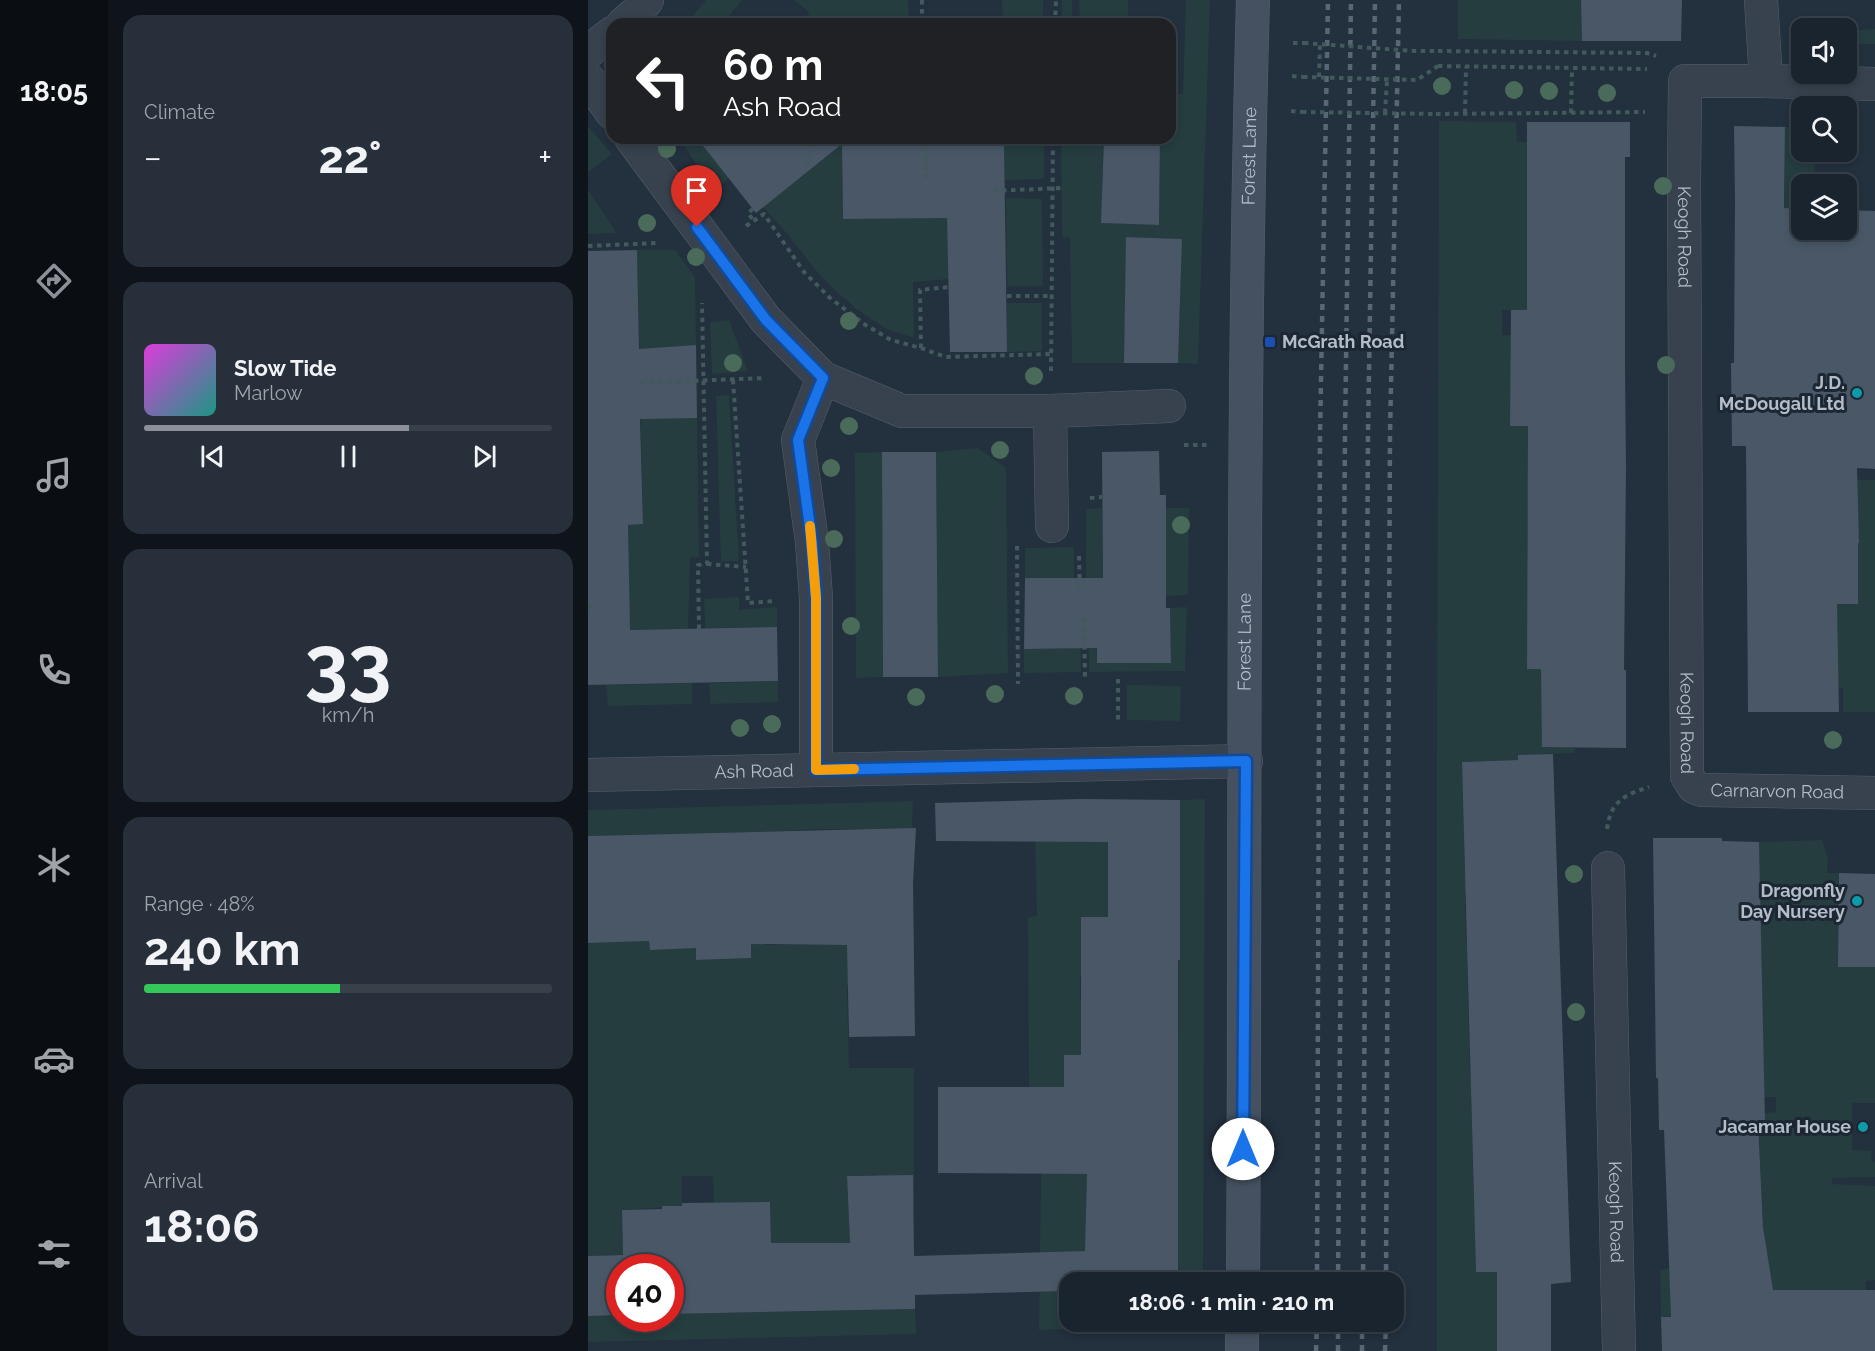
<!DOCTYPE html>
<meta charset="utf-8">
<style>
body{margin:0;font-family:Raleway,sans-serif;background:#27303a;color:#f1f3f6;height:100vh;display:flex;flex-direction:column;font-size:22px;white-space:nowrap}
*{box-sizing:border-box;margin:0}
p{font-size:20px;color:#9fa4aa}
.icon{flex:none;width:33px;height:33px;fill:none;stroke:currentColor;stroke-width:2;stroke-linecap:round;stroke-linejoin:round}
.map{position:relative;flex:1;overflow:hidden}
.drawer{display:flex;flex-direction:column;gap:15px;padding:15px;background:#0e1419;width:480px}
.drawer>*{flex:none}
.hud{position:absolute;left:18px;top:18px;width:570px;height:126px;border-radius:18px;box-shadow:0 3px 9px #0003,0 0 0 2px #38414a;background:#202124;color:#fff;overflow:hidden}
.buttons{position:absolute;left:1203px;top:18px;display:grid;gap:12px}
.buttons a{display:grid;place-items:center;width:66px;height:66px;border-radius:12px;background:#1a242e;box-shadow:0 3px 9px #0003,0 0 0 2px #38414a;font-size:30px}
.speed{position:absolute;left:18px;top:1254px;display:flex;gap:12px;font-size:30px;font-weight:700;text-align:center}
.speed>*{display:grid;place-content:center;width:78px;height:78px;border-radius:50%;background:#1a242e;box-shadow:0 3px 9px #0003,0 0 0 2px #38414a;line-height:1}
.speed .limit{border:9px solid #d22;background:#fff;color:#111}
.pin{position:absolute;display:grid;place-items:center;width:51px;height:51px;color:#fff;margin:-62px -26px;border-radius:50% 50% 50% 0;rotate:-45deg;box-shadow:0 0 6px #0007}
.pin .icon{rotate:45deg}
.me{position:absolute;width:66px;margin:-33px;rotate:0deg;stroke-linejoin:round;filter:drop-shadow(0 0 4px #0008)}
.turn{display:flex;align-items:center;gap:21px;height:126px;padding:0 18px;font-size:27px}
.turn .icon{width:78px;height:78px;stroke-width:2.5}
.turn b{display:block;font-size:42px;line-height:51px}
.big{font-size:45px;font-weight:700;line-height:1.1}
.drawer .widget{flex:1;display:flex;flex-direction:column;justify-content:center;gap:9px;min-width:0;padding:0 21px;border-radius:18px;background:#27303a}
.drawer .dial{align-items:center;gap:0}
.dial b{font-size:78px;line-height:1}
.song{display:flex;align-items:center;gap:18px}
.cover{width:72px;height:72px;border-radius:9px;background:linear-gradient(135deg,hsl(300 70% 55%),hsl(170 70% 35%))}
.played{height:6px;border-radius:3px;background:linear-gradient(90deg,#8c9099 65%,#38414a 65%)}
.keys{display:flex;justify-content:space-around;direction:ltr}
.heat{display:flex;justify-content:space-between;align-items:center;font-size:33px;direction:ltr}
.charge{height:9px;border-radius:4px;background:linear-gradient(90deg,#34c759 48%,#38414a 0)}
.trip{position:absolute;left:471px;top:1272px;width:345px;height:60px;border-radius:18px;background:#1a242e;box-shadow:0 3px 9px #0003,0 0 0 2px #38414a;font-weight:700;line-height:60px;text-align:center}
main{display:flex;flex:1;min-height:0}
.tab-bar{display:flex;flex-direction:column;width:108px;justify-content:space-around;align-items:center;background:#0a0e12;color:#9fa4aa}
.tab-bar .icon{width:42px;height:42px}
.tab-bar .on{color:#8c9099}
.tab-bar b{font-size:27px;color:#f1f3f6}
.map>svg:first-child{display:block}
.green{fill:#253d3f;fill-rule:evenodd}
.building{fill:#495767}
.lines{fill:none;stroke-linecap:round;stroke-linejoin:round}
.street-casing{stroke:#55606c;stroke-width:34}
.secondary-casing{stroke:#55606c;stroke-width:34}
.path{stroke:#435a5c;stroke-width:4;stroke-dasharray:4.5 4.5;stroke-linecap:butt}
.street{stroke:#37424e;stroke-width:33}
.secondary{stroke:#455161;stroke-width:33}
.rail{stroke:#596675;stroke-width:4.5;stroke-dasharray:6 6;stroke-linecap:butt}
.path-bridge{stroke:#435a5c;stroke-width:4;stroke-dasharray:4.5 4.5;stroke-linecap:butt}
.tree{fill:#4a6b5a}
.route-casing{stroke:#114b97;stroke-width:15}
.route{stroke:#1a73e8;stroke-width:10}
.slow{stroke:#f59e0b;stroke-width:10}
.transit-dot{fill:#1a4fb4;stroke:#1c2733;stroke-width:2}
.culture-dot{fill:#0f9aa8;stroke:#1c2733;stroke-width:2}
.labels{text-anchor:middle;stroke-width:6;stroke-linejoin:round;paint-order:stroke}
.street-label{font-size:18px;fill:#b3bdc9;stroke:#1c2733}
.poi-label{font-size:18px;font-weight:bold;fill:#b3bdc9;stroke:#1c2733;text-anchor:end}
</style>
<main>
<nav class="tab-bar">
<b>18:05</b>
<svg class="icon on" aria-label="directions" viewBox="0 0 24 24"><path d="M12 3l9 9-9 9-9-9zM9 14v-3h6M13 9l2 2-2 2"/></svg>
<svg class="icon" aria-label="music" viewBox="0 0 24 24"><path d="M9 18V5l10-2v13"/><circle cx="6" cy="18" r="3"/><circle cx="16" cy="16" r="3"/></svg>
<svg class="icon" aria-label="phone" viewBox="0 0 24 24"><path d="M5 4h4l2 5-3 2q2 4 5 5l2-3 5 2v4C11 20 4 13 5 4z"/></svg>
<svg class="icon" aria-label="climate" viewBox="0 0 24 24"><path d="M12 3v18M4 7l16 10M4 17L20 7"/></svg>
<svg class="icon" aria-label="car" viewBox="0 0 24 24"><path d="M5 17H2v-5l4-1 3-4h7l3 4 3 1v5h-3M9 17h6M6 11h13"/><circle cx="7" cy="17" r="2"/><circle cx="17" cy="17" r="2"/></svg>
<svg class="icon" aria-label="filters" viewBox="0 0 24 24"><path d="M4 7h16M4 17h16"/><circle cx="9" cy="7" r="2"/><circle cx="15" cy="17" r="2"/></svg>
</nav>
<section class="drawer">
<div class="widget"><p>Climate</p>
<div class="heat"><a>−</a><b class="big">22°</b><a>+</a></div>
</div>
<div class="widget">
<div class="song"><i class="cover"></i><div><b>Slow Tide</b><p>Marlow</p></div></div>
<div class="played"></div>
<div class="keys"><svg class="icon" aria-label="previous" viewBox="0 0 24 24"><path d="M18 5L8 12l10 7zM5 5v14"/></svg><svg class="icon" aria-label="pause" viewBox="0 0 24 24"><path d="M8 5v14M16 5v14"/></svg><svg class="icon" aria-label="next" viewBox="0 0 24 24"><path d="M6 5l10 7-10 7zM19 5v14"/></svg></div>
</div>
<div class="widget dial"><b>33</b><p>km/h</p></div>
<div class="widget"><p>Range · 48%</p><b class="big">240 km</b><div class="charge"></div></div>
<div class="widget"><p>Arrival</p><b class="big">18:06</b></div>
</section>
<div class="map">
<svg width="1287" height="1351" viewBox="0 0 1287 1351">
<rect width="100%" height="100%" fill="#23303e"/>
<g class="green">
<path d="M 118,0 L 154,0 L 134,24 L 98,24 Z"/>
<path d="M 206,0 L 320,0 L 321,24 L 213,24 L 222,13 Z"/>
<path d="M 414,0 L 455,0 L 455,24 L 415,24 Z"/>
<rect x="474" y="0" width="10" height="24"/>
<path d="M 491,0 L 540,0 L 540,24 L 492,24 Z"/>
<path d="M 598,0 L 622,0 L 610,364 L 590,363 L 594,239 L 539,237 L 536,363 L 484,363 L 482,238 L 474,237 L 473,138 L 515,138 L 514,223 L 571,225 L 572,138 L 582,138 L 582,94 L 595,94 Z"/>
<path d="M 870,0 L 993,0 L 994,41 L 870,39 Z"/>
<path d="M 1287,29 L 1287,44 L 1259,44 L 1259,31 Z"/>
<path d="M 851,121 L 928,122 L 929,142 L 964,142 L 979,310 L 914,310 L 914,335 L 940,336 L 932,402 L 922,402 L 922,425 L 983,426 L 940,509 L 939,557 L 983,558 L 940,579 L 939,623 L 983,624 L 953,669 L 982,747 L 988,748 L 986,753 L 930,755 L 930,760 L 874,762 L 875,806 L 916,805 L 876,828 L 877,872 L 918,871 L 918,892 L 877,893 L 878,940 L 920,939 L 920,959 L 879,961 L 882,1075 L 923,1074 L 883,1097 L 886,1206 L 927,1228 L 887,1229 L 888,1272 L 929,1271 L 909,1351 L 849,1351 L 849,752 Z"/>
<path d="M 0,126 L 24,154 L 0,172 Z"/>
<path d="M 1197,127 L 1213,127 L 1214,152 L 1226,152 L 1227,184 L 1214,184 L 1214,230 L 1229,230 L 1235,350 L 1196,294 Z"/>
<path d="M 91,138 L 99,138 L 111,148 L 120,138 L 181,144 L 126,191 Z"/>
<path d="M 262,138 L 321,160 L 254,163 L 255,219 L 322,218 L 359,203 L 361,279 L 325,282 L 326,338 L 298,329 L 267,308 L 235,279 L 196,230 L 175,207 Z"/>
<path d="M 416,138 L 456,138 L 456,179 L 417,180 Z"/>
<path d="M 0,190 L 25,227 L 28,233 L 0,234 Z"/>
<path d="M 418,198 L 454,199 L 455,286 L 419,286 Z"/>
<path d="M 49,250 L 87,250 L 107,277 L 108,345 L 52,377 Z"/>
<path d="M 419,303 L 454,303 L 454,351 L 419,352 Z"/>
<path d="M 141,320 L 160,371 L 124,374 L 122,322 Z"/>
<path d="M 52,390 L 109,418 L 111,557 L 102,558 L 100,629 L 30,630 L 40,525 L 55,524 Z"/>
<path d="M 141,395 L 151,561 L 133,562 L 128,396 Z"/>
<path d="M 390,448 L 418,468 L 420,673 L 350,677 L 348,452 Z"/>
<path d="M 294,452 L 295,677 L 268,678 L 267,453 Z"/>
<path d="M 1243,479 L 1287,480 L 1287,712 L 1255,712 L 1255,688 L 1213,688 L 1215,604 L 1270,604 L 1214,545 L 1271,542 L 1270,521 Z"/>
<path d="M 514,508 L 515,591 L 498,591 L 498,509 Z"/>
<path d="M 578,508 L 601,508 L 600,595 L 578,596 Z"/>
<path d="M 486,547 L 486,578 L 437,578 L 437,548 Z"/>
<path d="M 151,597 L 151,610 L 189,607 L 189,627 L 117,628 L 116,599 Z"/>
<path d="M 599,607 L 597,671 L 501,672 L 500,618 L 508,618 L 509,663 L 583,662 L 582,608 Z"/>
<path d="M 486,618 L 492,618 L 493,672 L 436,673 L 436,649 L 486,648 Z"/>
<path d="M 190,681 L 190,702 L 122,704 L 121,683 Z"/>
<path d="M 104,683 L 104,704 L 20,706 L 18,685 Z"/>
<path d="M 539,685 L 593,686 L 592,721 L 539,720 Z"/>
<path d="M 520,799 L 520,917 L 493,917 L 493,952 L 523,977 L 492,977 L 492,1001 L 529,1002 L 590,1040 L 592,800 L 617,799 L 615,1282 L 590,1282 L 590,1251 L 533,1274 L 533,1282 L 482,1282 L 479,1329 L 451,1330 L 453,1172 L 441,1087 L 440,917 L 449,916 L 447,841 ZM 590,1055 L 590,1167 L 476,1081 L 476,1056 ZM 590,1175 L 590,1243 L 524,1242 L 498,1232 L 499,1181 L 525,1182 Z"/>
<path d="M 325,801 L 324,829 L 229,829 L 193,831 L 0,836 L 0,810 Z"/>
<path d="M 1234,840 L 1240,858 L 1239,873 L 1251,873 L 1250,967 L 1287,967 L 1287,1103 L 1264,1103 L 1264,1150 L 1283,1151 L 1284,1162 L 1287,1162 L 1287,1177 L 1244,1178 L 1244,1184 L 1287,1186 L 1287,1280 L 1278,1281 L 1279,1301 L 1197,1313 L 1073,1317 L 1072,1270 L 1176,1247 L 1171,1138 L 1131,1139 L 1176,1113 L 1188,1112 L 1188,1097 L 1176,1097 L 1171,842 Z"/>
<path d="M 161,888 L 176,888 L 177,945 L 261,944 L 311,927 L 326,927 L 326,942 L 294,943 L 294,984 L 259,985 L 261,1068 L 326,1068 L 326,1205 L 307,1206 L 287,1175 L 259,1176 L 262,1243 L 195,1243 L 183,1254 L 182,1202 L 126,1203 L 125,1176 L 94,1176 L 94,1206 L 34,1210 L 35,1255 L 0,1256 L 0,943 L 61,941 L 62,950 L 107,889 L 109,960 L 162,958 Z"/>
<path d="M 327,1309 L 328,1334 L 0,1342 L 0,1315 L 31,1314 L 32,1318 L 82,1318 L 83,1314 Z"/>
</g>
<g class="building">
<path d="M 993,0 L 1094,0 L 1093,41 L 994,41 Z"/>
<path d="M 939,122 L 1042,122 L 1042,157 L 1037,157 L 1037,368 L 1038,468 L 1036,670 L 1038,670 L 1038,748 L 954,747 L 953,669 L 939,669 L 940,426 L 922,426 L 923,310 L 939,310 Z"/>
<path d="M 1146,126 L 1197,127 L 1196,208 L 1214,209 L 1214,230 L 1258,230 L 1258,210 L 1287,211 L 1287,469 L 1269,468 L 1271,543 L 1270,543 L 1270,604 L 1249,604 L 1251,712 L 1160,712 L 1158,446 L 1144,446 L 1143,363 L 1146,363 L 1147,201 Z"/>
<path d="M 109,138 L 416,138 L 419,352 L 362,352 L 359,218 L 255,219 L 254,144 L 168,213 Z"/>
<path d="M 516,138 L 572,138 L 571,225 L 513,223 Z"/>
<path d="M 538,237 L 594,239 L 590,363 L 536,363 Z"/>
<path d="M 49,250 L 51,349 L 108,345 L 109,418 L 52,419 L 55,524 L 40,525 L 42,630 L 189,627 L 190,681 L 0,685 L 0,251 Z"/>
<path d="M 571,451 L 572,495 L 578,495 L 578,608 L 582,608 L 583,663 L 509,663 L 509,648 L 436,649 L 437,578 L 515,578 L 514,452 Z"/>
<path d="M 294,452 L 348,452 L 350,677 L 295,677 Z"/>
<path d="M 965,754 L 983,1282 L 963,1284 L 963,1351 L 909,1351 L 909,1272 L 888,1272 L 874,762 L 930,760 L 930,755 Z"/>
<path d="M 493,799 L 592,800 L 592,960 L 590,960 L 590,1282 L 482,1282 L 482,1322 L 591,1322 L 591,1327 L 479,1329 L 479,1291 L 327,1295 L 327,1309 L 82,1314 L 82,1268 L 32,1268 L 32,1315 L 0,1316 L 0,1256 L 35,1255 L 34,1210 L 74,1209 L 74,1206 L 94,1206 L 94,1203 L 182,1202 L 183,1243 L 262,1243 L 259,1176 L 325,1175 L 326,1256 L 497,1251 L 499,1174 L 350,1173 L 350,1087 L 476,1087 L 476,1055 L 493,1055 L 493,917 L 520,917 L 520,842 L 348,841 L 347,803 Z"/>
<path d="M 328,828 L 325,883 L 327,1036 L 261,1037 L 259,945 L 163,944 L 163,958 L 108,960 L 108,948 L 62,950 L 61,941 L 0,943 L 0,836 Z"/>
<path d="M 1065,838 L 1134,838 L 1134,841 L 1171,842 L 1177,1121 L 1170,1121 L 1175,1227 L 1185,1290 L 1287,1290 L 1287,1351 L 1074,1351 L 1073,1317 L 1083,1317 L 1076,1130 L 1071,1130 L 1070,1078 L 1068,1078 Z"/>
<path d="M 1251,873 L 1287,874 L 1287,967 L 1250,967 Z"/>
</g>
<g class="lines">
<defs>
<g id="street">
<path d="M 1173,0 L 1178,81"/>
<path d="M 35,24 L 49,12 L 59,0"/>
<path d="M 0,52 L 24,33"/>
<path d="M 0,79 L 24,113"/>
<path id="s1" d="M 1287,84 L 1178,81 L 1097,81 L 1096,183 L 1099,776 L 1106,787 L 1114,790 L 1287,793"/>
<path d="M 43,138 L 178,320 L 235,378 L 314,411 L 462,411 L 581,406"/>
<path d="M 462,411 L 464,526"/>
<path d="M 228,770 L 228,598 L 224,542 L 210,440 L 235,378"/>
<path id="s2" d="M 0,775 L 658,761"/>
<path id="s3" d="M 1020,868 L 1031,1351"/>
</g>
<g id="secondary">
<path id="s4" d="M 655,1282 C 658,855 653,427 665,0"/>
<path d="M 654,1351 L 654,1322"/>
</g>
</defs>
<use href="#street" class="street-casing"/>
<use href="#secondary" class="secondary-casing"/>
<g class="path">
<path d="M 334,0 L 334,24"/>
<path d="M 467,24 L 468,0"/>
<path d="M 705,43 L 716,43"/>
<path d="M 850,51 L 1059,53 L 1068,56"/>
<path d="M 850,66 L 1059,69"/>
<path d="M 704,76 L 715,77"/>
<path d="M 731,77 L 732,44"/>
<path d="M 703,111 L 714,112"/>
<path d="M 797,113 L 799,80"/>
<path d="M 877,113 L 878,67"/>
<path d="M 983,113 L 984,68"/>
<path d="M 848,114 L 1057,112"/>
<path d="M 337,138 L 338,180"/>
<path d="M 219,166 L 223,154 L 221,138"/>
<path d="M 405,191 L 473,188"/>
<path d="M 165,209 L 160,213 L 166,221"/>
<path d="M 158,226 L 176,214 L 216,272 L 242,298 L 276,324 L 303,340 L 333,348 L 358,357 L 463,354"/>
<path d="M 0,246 L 70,243"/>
<path d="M 419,296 L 463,296"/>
<path d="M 333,348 L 332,290 L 361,287"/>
<path d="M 463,371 L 465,138"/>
<path d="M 145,380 L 160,603 L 188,601"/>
<path d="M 52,383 L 177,378"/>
<path d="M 596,445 L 619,445"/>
<path d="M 502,498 L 514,497"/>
<path d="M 429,546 L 430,684"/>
<path d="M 491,556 L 492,591"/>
<path d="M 119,564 L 158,567"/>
<path d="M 0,607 L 8,607"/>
<path d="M 496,618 L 497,680"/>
<path d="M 111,629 L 110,565 L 119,564 L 114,303"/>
<path d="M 530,679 L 530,723"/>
<path d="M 1019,829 C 1023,801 1036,795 1061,787"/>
</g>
<use href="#street" class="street"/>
<use href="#secondary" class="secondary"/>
<g class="rail">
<path d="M 729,1282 L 732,435 L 740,0"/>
<path d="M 750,1282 L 757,435 L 763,0"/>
<path d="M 775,1282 L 780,434 L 787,0"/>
<path d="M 798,1282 L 802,434 L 811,0"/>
<path d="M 728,1351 L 729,1322"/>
<path d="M 750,1351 L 750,1322"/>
<path d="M 774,1351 L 774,1322"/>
<path d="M 797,1351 L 798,1322"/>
</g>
<g class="path-bridge">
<path d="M 716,43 L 826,51 L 850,51"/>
<path d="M 715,77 L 829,80 L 850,66"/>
<path d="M 714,112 L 848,114"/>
</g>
</g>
<g class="tree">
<circle cx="854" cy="86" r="9"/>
<circle cx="926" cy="90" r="9"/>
<circle cx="961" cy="91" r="9"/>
<circle cx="1019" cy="93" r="9"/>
<circle cx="79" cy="149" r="9"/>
<circle cx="1075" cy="186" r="9"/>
<circle cx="59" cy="223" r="9"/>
<circle cx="108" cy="257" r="9"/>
<circle cx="261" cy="321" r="9"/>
<circle cx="145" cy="363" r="9"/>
<circle cx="1078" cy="365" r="9"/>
<circle cx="446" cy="376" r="9"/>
<circle cx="261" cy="426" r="9"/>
<circle cx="412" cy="450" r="9"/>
<circle cx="243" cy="468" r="9"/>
<circle cx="593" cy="525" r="9"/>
<circle cx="246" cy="539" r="9"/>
<circle cx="263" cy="626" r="9"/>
<circle cx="407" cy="694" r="9"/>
<circle cx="486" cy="696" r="9"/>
<circle cx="328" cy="697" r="9"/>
<circle cx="184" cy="724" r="9"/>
<circle cx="152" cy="728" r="9"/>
<circle cx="1245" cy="740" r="9"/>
<circle cx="986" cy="874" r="9"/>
<circle cx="988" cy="1012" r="9"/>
</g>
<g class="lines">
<defs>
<path id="route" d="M 109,227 L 178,320 L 235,378 L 210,440 L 224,542 L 228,598 L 228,770 L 658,761 L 655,1149"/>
</defs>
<use href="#route" class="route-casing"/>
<use href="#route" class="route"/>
<path class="slow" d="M 222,526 L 228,598 L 228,770 L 266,769"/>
</g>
<rect class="transit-dot" x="676" y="336" width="12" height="12" rx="3"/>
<g class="culture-dot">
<circle cx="1269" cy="393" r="6"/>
<circle cx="1269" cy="901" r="6"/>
<circle cx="1275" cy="1127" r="6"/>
</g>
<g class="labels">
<g class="street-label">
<text dy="6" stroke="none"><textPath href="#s4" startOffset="1126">Forest Lane</textPath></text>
<text dy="6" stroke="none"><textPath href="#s1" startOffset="346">Keogh Road</textPath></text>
<text dy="6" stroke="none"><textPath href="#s4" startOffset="640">Forest Lane</textPath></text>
<text dy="6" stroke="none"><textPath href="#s1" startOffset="832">Keogh Road</textPath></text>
<text dy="6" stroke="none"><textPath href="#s2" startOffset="166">Ash Road</textPath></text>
<text dy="6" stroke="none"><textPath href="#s1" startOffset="982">Carnarvon Road</textPath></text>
<text dy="6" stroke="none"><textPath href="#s3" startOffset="344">Keogh Road</textPath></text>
</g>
<g class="poi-label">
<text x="694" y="348" text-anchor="start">McGrath Road</text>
<text x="1257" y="389">J.D.<tspan x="1257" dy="21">McDougall Ltd</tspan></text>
<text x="1257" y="897">Dragonfly<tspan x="1257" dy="21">Day Nursery</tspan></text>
<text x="1263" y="1133">Jacamar House</text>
</g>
</g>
</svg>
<div class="buttons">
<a><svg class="icon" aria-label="sound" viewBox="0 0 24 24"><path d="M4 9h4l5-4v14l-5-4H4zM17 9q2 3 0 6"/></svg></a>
<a><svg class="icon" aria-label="search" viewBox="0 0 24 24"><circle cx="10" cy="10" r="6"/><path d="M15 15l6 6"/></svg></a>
<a><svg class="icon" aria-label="layers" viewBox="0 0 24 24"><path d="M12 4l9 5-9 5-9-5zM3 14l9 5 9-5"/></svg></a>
</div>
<div class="speed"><div class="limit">40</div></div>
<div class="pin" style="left:109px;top:227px;background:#d93025"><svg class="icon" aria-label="arrive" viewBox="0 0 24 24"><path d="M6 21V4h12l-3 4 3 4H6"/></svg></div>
<svg class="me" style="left:655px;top:1149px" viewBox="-20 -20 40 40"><circle r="19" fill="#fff"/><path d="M0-13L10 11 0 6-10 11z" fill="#1a73e8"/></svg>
<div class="trip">18:06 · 1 min · 210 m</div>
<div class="hud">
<div class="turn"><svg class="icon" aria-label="left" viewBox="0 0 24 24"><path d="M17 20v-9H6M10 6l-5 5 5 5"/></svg><div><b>60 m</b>Ash Road</div></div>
</div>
</div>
</main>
